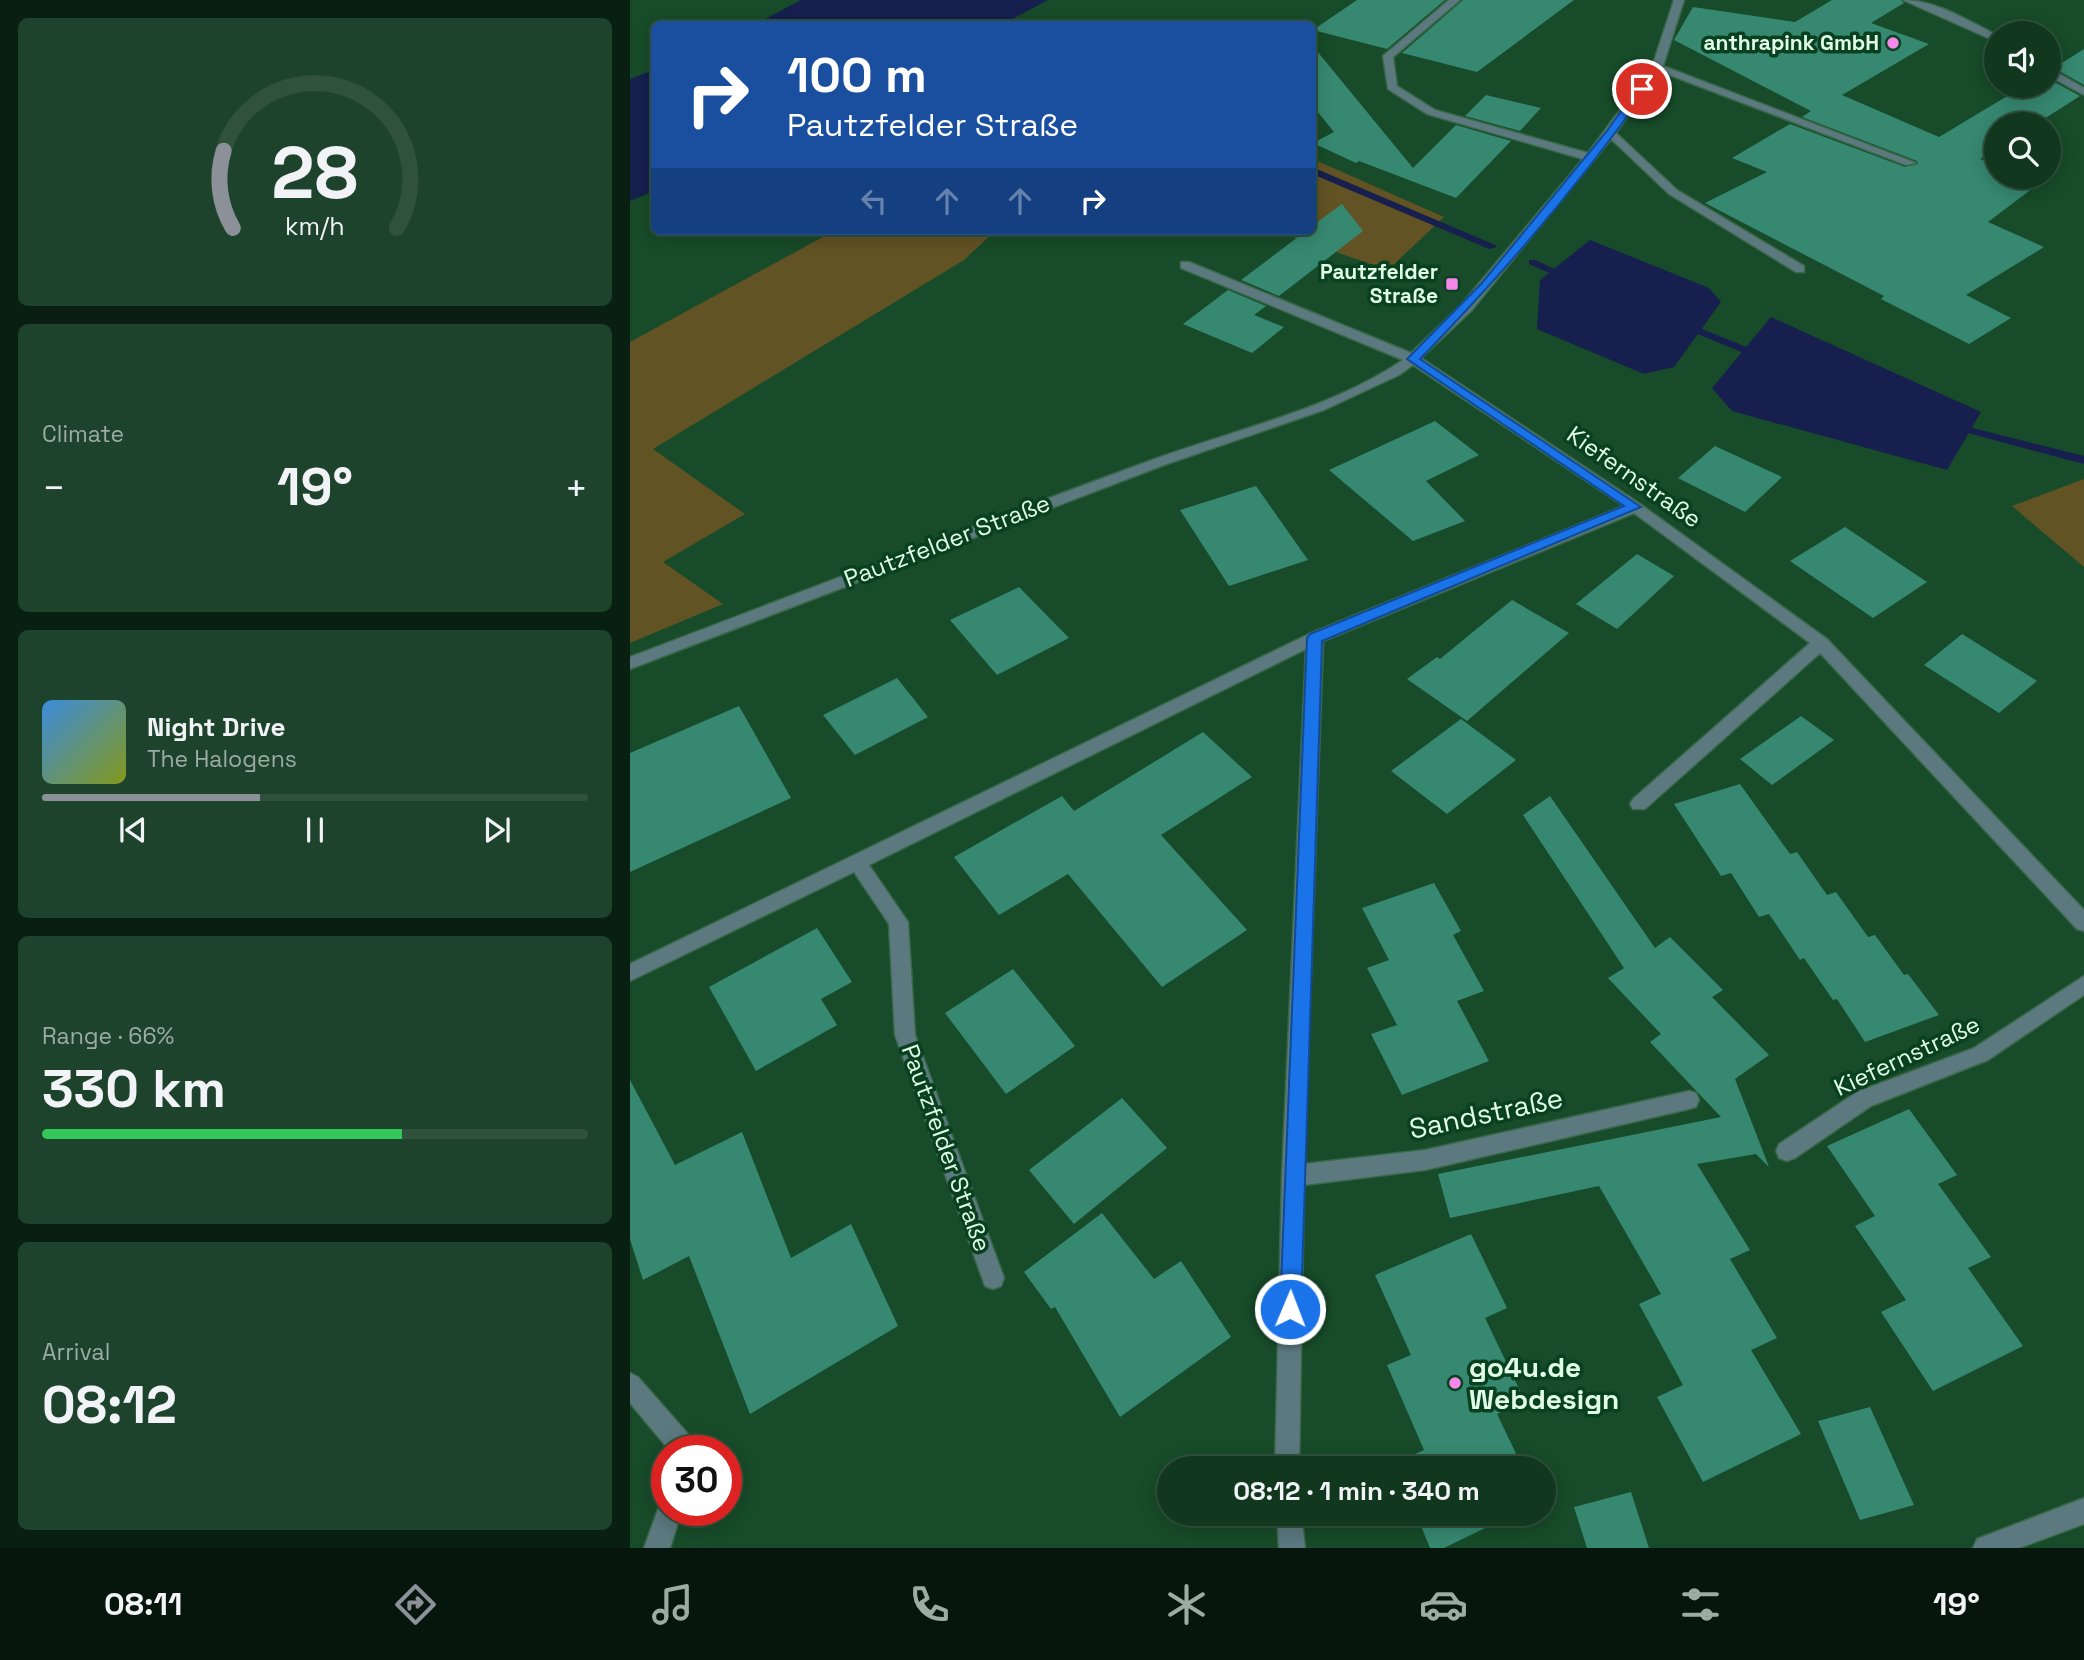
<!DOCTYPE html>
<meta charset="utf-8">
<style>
body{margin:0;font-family:"Space Grotesk",sans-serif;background:#1e432c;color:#f1f3f6;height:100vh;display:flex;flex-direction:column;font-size:26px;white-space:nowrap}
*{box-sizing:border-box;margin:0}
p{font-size:23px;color:#9caca4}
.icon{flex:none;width:38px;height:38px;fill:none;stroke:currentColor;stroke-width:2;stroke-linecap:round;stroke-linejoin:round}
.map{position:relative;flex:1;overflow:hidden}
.details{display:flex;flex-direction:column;gap:18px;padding:18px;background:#091f11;width:630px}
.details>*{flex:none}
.guide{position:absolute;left:21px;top:21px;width:665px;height:214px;border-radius:10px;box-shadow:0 4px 18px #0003,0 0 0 2px #30523d;background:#1a4fa0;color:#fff;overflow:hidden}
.controls{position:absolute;left:1354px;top:21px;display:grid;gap:14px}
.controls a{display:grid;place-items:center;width:77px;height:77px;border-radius:50%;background:#11381f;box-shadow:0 4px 18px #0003,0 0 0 2px #30523d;font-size:35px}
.speed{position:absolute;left:21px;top:1435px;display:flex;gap:14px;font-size:35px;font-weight:700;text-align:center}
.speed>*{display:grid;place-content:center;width:91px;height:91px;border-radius:50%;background:#11381f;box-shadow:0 4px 18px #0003,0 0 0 2px #30523d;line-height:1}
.speed .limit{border:10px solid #d22;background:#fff;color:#111}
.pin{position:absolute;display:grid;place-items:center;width:60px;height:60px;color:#fff;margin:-30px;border:4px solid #fff;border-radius:50%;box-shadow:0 2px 7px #0007}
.me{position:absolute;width:77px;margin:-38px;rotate:1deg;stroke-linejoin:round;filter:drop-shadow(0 0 5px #0008)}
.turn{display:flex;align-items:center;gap:24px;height:147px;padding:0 21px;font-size:32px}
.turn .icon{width:91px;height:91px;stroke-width:2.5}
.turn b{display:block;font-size:49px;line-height:60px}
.lanes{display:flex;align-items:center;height:66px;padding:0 21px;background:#0003;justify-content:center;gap:35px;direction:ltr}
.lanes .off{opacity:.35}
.big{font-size:52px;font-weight:600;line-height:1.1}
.details .card{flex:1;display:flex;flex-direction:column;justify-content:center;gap:10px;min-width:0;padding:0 24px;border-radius:10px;background:#1e432c}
.details .dial{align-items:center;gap:0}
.dial svg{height:182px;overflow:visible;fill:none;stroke:#30523d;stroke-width:7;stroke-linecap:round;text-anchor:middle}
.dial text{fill:#f1f3f6;stroke:none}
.song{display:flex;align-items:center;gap:21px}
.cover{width:84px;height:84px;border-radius:10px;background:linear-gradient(135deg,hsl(210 70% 55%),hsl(70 70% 35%))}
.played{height:7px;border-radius:4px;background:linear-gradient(90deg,#8c9099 40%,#30523d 40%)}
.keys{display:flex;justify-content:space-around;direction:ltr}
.heat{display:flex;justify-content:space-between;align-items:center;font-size:38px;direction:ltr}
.charge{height:10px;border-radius:5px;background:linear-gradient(90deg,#34c759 66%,#30523d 0)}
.trip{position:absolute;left:527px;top:1456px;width:399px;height:70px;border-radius:35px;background:#11381f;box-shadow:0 4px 18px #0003,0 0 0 2px #30523d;font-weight:600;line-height:70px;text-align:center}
.tab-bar{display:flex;height:112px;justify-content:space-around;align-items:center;background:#07160c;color:#9caca4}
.tab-bar .icon{width:49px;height:49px}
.tab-bar .active{color:#8c9099}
.tab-bar b{font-size:32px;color:#f1f3f6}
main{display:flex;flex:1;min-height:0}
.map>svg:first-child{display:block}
.green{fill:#625324}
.water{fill:#161f4e}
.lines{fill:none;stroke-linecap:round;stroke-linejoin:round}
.stream{fill:#161f4e;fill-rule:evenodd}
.building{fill:#378871}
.minor-casing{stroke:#376747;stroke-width:3}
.minor{fill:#5b797f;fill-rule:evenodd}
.route{fill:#1a73e8;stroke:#114b97;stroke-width:2}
.poi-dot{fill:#f788eb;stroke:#09401f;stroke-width:2.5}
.labels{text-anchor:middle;stroke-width:7;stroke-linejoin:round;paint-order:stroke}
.far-poi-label{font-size:21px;font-weight:bold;fill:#e1fce6;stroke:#09401f;text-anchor:end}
.street-label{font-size:24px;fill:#e1fce6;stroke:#09401f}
.near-street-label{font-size:28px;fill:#e1fce6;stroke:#09401f}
.near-poi-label{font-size:28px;font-weight:bold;fill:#e1fce6;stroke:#09401f;text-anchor:start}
</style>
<main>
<section class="details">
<div class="card dial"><svg viewBox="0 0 100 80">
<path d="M14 69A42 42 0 1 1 86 69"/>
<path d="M14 69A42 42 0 0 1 10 35" stroke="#8c9099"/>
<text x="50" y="56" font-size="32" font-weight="700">28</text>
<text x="50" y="72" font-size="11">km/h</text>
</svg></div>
<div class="card"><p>Climate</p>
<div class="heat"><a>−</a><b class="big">19°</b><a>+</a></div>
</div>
<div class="card">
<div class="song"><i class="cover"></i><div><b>Night Drive</b><p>The Halogens</p></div></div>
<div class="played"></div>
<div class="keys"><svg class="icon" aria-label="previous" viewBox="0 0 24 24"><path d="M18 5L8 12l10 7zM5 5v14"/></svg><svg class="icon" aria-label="pause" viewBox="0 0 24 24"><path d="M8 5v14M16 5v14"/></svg><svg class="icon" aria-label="next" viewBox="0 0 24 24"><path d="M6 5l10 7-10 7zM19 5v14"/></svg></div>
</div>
<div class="card"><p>Range · 66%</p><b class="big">330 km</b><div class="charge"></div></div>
<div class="card"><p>Arrival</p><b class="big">08:12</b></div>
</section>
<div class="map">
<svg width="1454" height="1548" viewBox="0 0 1454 1548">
<rect width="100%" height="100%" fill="#174b29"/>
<g class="green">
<path d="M 683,159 L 814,217 L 758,270 L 645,231 L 682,231 Z"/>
<path d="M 204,231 L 365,231 L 334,260 L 23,449 L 115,514 L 33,562 L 93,604 L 0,643 L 0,342 Z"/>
<path d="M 1454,479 L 1454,567 L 1382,506 Z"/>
</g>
<g class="water">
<path d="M 171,0 L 418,0 L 373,24 L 126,24 Z"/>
<path d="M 24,70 L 24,191 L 0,201 L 0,79 Z"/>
<path d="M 960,240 L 1079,288 L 1091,302 L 1044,367 L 1014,374 L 907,329 L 910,280 Z"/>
<path d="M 1141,317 L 1351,412 L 1317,470 L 1102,411 L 1082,388 Z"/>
</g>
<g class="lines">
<g class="stream">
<path d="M 682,167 L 865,245 L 867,247 L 859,249 L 682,174 Z"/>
<path d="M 899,260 L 905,260 L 944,278 L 935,280 L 899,264 Z"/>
<path d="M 1052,321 L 1134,354 L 1135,356 L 1130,359 L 1126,358 L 1048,326 L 1047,324 Z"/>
<path d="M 1323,423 L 1454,456 L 1454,464 L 1319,428 L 1317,426 Z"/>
</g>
</g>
<g class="building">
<path d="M 727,0 L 815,0 L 757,49 L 683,30 Z"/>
<path d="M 833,0 L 944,0 L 847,72 L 772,53 Z"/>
<path d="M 1202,0 L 1271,0 L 1274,3 L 1241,23 L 1299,44 L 1212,95 L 1309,137 L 1394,86 L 1419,86 L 1419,79 L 1450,96 L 1406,124 L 1367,124 L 1367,149 L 1350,159 L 1367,165 L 1367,177 L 1397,177 L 1411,182 L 1358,222 L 1414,247 L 1336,295 L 1381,318 L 1339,344 L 1251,299 L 1254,296 L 1075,203 L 1137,172 L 1102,158 L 1160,124 L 1275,167 L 1288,164 L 1287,161 L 1172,117 L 1181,111 L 1044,40 L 1063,7 L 1165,22 Z"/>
<path d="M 682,45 L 783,168 L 826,125 L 881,141 L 826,198 L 729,161 L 726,163 L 683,143 L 704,132 L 682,105 Z"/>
<path d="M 1454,49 L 1454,85 L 1424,68 Z"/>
<path d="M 856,95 L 911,108 L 890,131 L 835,116 Z"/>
<path d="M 712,204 L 733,231 L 649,296 L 611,280 L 676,231 L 682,231 L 682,226 Z"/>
<path d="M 598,290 L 636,306 L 624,315 L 654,327 L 622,353 L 553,324 Z"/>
<path d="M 805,421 L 849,455 L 796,481 L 835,521 L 783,541 L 699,470 Z"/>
<path d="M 1085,446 L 1152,477 L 1115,512 L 1048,478 Z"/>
<path d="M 626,486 L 678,560 L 599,586 L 550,510 Z"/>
<path d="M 1215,527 L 1297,582 L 1243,618 L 1160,561 Z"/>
<path d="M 1007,554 L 1044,576 L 987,629 L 946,604 Z"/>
<path d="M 389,587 L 439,638 L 367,675 L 320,620 Z"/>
<path d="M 882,600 L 939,633 L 837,721 L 777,679 L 807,657 L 810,659 Z"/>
<path d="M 1332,634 L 1407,681 L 1369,713 L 1294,665 Z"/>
<path d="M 267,678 L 298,717 L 225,755 L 193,715 Z"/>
<path d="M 109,706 L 161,798 L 0,872 L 0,753 Z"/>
<path d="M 1171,716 L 1204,740 L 1142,785 L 1110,759 Z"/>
<path d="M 831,719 L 886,760 L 817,814 L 761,771 Z"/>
<path d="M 573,732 L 622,777 L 531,835 L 617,930 L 532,987 L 438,874 L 369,915 L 324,857 L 432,796 L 444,811 Z"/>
<path d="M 1110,784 L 1160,854 L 1167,852 L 1197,895 L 1206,892 L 1238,937 L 1245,935 L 1274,975 L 1278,974 L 1309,1015 L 1235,1042 L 1207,999 L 1203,1000 L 1174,958 L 1170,960 L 1139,914 L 1129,917 L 1101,873 L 1091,876 L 1044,804 Z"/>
<path d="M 920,796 L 1025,948 L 1040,937 L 1093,990 L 1082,997 L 1139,1055 L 1105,1079 L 1139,1167 L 1126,1154 L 1067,1164 L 1120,1250 L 1100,1259 L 1147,1338 L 1121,1350 L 1171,1434 L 1073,1482 L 1027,1397 L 1053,1385 L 1009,1304 L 1031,1294 L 969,1186 L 820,1218 L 808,1174 L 1091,1117 L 1020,1042 L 1031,1034 L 978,978 L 994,968 L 893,815 Z"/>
<path d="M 804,883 L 831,931 L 823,935 L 854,991 L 827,1001 L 859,1061 L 772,1095 L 741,1034 L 767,1025 L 737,968 L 759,960 L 732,908 Z"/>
<path d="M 187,928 L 222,982 L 191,999 L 207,1025 L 126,1071 L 79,987 Z"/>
<path d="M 383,969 L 445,1046 L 376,1094 L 315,1013 Z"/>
<path d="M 0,1080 L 45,1165 L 112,1132 L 161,1258 L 221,1224 L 268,1326 L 120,1414 L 59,1256 L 13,1280 L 0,1239 Z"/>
<path d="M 492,1098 L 537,1148 L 444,1224 L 399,1170 Z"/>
<path d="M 1279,1109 L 1327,1175 L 1308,1184 L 1361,1257 L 1338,1268 L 1393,1346 L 1303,1391 L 1251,1312 L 1276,1300 L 1225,1226 L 1245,1216 L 1197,1146 Z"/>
<path d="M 472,1213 L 524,1279 L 551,1261 L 601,1337 L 490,1417 L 425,1307 L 421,1309 L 394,1272 Z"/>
<path d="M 841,1234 L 877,1308 L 855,1318 L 895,1401 L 867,1414 L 893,1468 L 767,1468 L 765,1463 L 794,1450 L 757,1365 L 781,1355 L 745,1275 Z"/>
<path d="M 1240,1407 L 1284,1505 L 1230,1520 L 1188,1421 Z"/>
<path d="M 1001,1492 L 1019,1548 L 957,1548 L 944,1507 Z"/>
<path d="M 786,1514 L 884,1514 L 814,1548 L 800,1548 Z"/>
</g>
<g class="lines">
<defs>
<g id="minor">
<path d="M 819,0 L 830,0 L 763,57 L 767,86 L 805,110 L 958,153 L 1022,67 L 1044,0 L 1054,0 L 1033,66 L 1286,163 L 1276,165 L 1029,71 L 986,133 L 1047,190 L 1174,266 L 1174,272 L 1166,272 L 1039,194 L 981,139 L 841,311 L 791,358 L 1010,504 L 1197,639 L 1454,910 L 1454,931 L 1447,929 L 1190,653 L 1015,809 L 1003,809 L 1000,804 L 1003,799 L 1180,643 L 1004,513 L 693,641 L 674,1164 L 795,1150 L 1059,1091 L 1066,1093 L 1069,1100 L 1066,1107 L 1059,1109 L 795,1170 L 674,1185 L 669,1468 L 645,1468 L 652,1176 L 676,649 L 239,865 L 278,922 L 285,1035 L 374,1278 L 371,1286 L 363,1289 L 355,1286 L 265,1035 L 259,924 L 224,872 L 0,981 L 0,964 L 679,634 L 994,506 L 783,365 L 769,375 L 694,410 L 534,465 L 0,669 L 0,657 C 174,591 347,524 522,460 C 604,430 701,409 773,360 L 551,268 L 551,262 L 559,262 L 781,353 L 831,305 L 953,159 L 797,114 L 758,89 L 753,56 Z"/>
<path d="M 1273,0 C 1306,0 1338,21 1367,35 L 1367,42 Z"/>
<path d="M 1419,68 L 1454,88 L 1454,95 L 1419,76 Z"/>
<path d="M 1454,976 L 1454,995 L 1358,1060 L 1241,1106 L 1165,1158 L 1157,1161 L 1149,1158 L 1146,1151 L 1149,1144 L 1227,1092 L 1344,1048 Z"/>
<path d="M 0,1373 L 8,1377 L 65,1442 L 68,1451 L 40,1451 L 0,1403 Z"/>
<path d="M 1454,1498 L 1454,1524 L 1389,1548 L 1343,1548 L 1347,1539 Z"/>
<path d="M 37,1499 L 37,1510 L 52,1510 L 40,1548 L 14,1548 L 31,1501 Z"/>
<path d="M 647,1514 L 671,1514 L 675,1548 L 649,1548 Z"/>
</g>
</defs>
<use href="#minor" class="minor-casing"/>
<use href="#minor" class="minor"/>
</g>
<path class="route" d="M 1008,87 L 1017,89 C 949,185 872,275 790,359 L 1011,507 L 692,641 L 671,1309 L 668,1316 L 660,1319 L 653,1316 L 650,1309 L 677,638 L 680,634 L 994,506 L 777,359 L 851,284 L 977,131 Z"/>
<g class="poi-dot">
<circle cx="1263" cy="43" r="7"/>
<rect x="815" y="277" width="14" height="14" rx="3.5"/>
<circle cx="825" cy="1383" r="7"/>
</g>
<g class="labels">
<g class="far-poi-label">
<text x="1249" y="50">anthrapink GmbH</text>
<text x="808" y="279">Pautzfelder<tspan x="808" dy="24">Straße</tspan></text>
</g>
<g class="street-label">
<text transform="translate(1004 477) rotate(35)" y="8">Kiefernstraße</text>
<text transform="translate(317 541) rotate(-21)" y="8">Pautzfelder Straße</text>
<text transform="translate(1277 1056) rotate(-25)" y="8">Kiefernstraße</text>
<text transform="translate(316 1148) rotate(70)" y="8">Pautzfelder Straße</text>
</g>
<g class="near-street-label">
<text transform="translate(856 1113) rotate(-12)" y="10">Sandstraße</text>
</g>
<g class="near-poi-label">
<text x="839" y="1377">go4u.de<tspan x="839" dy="32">Webdesign</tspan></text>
</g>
</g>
</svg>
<div class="controls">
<a><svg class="icon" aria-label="sound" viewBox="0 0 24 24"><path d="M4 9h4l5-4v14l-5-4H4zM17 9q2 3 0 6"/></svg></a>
<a><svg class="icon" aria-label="search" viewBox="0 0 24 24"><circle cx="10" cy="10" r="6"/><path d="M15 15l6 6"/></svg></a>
</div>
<div class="speed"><div class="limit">30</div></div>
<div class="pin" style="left:1012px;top:89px;background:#d93025"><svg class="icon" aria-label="arrive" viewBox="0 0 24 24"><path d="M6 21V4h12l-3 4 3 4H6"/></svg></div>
<svg class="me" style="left:660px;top:1309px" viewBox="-20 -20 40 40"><circle r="17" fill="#1a73e8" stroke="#fff" stroke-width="3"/><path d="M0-11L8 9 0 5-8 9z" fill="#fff"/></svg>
<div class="trip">08:12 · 1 min · 340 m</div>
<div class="guide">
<div class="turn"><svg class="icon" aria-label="right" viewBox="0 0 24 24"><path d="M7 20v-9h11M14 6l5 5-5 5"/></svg><div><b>100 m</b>Pautzfelder Straße</div></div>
<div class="lanes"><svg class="icon off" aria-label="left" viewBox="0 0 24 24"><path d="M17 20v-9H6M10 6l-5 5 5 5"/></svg><svg class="icon off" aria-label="ahead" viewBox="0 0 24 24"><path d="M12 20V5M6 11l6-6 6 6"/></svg><svg class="icon off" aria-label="ahead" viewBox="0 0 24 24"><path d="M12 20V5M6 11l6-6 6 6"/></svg><svg class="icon" aria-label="right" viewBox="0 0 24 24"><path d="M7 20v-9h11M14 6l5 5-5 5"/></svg></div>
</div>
</div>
</main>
<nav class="tab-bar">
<b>08:11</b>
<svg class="icon active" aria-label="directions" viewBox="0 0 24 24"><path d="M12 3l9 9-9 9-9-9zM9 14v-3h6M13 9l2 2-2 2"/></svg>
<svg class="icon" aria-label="music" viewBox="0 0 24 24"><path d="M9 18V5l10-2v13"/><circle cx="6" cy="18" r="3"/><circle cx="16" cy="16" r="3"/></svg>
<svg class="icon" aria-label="phone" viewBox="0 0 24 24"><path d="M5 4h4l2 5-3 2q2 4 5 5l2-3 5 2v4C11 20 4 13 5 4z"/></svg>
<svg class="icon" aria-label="climate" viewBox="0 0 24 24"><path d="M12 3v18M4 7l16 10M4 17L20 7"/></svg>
<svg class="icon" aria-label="car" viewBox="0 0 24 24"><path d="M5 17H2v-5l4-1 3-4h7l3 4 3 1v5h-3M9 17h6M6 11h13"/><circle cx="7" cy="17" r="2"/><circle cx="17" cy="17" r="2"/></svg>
<svg class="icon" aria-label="filters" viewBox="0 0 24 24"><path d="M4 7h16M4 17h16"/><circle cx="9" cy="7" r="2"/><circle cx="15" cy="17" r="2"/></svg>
<b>19°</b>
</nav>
